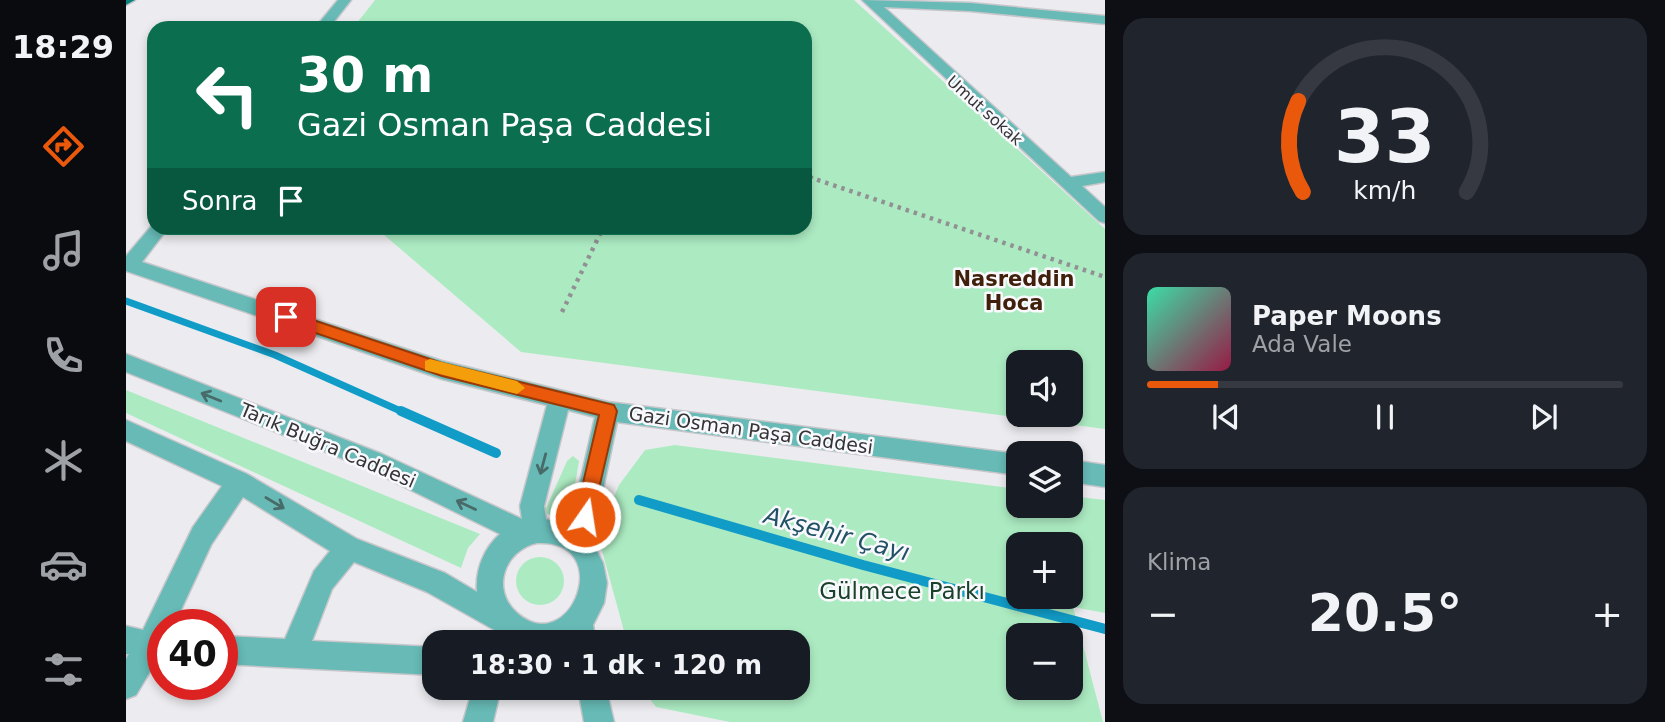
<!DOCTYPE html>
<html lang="tr">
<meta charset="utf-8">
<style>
body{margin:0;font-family:"DejaVu Sans",sans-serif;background:#20242c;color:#f1f3f6;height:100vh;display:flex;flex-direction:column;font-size:26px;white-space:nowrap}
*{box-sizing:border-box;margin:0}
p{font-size:23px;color:#9ea1a6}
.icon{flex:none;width:38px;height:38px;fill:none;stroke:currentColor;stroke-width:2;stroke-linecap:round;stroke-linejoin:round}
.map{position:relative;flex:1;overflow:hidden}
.details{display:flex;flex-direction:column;gap:18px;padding:18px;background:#0d0f14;width:560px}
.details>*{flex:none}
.top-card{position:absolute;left:21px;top:21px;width:665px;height:214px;border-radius:21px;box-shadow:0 4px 10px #0003;background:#0b6e4f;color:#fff;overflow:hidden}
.tools{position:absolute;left:880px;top:350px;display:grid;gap:14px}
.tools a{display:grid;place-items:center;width:77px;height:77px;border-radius:14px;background:#171b24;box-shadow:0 4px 10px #0003;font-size:35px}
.speed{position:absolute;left:21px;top:609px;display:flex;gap:14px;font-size:35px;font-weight:700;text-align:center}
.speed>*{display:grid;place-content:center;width:91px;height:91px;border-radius:50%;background:#171b24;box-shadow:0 4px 10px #0003;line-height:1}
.speed .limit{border:10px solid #d22;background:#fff;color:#111}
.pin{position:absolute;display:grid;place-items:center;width:60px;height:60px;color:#fff;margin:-30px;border-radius:14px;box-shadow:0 4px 10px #0006}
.me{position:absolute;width:77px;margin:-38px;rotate:13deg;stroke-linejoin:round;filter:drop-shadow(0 0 5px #0008)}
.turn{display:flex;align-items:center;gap:24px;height:147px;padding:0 35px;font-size:32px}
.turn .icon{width:91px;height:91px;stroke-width:2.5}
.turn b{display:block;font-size:49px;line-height:60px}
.then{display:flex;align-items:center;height:66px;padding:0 35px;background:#0003;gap:14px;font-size:26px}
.big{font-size:52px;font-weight:800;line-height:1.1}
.details .card{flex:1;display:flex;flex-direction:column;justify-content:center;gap:10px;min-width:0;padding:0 24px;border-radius:21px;background:#20242c}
.details .dial{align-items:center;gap:0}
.dial svg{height:182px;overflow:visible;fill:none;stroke:#363941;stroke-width:7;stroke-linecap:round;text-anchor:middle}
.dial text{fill:#f1f3f6;stroke:none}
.song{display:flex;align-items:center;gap:21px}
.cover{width:84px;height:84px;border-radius:10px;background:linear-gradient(135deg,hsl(160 70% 55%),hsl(340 70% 35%))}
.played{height:7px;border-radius:4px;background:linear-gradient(90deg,#ea580c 15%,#363941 15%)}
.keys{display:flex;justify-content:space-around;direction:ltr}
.heat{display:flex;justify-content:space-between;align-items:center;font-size:38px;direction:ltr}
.trip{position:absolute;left:296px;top:630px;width:388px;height:70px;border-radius:21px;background:#171b24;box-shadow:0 4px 10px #0003;font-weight:800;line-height:70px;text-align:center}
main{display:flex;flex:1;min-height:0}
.tabs{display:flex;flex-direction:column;width:126px;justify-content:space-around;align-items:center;background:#090b0e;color:#9ea1a6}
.tabs .icon{width:49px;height:49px}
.tabs .on{color:#ea580c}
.tabs b{font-size:32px;color:#f1f3f6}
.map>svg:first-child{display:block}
.green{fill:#acebc2;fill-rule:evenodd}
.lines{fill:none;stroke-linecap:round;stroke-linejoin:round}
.stream-far1{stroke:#119cc7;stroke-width:7}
.stream{stroke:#119cc7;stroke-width:10}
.minor-casing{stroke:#c7c7cb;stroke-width:3}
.major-casing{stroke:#c7c7cb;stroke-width:3}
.path-far1{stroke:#919194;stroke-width:2.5;stroke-dasharray:2.5 3.5;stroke-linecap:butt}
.path{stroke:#919194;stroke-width:4.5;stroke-dasharray:3.5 5;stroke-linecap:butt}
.minor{fill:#67bab6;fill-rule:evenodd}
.major{fill:#0b827e;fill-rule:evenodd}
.oneway{stroke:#486a69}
.route{fill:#ea580c;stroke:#983908;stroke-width:2}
.slow{fill:#f59e0b}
.labels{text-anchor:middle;stroke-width:5;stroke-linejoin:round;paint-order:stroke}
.far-street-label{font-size:16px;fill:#343436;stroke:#f9f9fd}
.street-label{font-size:19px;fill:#343436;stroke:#f9f9fd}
.neighbourhood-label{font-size:21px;font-weight:bold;fill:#40200a;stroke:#f9f9fd}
.near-park-label{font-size:23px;fill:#1a422b;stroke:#f9f9fd}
.near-water-label{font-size:24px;font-style:italic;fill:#215165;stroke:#f9f9fd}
</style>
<main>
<nav class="tabs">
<b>18:29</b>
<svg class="icon on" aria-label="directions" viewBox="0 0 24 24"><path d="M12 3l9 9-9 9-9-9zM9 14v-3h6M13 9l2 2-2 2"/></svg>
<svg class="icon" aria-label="music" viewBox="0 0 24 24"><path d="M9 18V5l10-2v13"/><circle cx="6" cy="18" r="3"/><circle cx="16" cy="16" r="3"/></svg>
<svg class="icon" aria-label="phone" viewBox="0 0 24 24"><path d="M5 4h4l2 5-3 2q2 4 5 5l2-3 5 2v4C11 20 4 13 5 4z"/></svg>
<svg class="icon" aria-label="climate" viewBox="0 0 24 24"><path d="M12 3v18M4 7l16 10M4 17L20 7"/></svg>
<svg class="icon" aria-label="car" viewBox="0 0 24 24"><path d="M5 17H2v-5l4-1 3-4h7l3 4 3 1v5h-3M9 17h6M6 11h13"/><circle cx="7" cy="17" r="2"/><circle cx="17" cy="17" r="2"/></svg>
<svg class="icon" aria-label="filters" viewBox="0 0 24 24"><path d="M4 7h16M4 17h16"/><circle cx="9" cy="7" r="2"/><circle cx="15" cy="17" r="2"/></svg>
</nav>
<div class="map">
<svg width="979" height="722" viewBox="0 0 979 722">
<rect width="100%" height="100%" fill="#ececf0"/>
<g class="green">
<path d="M 249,0 L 728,0 L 979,229 L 979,429 L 395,352 L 250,228 L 679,228 L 679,28 L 227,28 ZM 892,362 L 945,362 L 945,415 L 892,415 Z"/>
<path d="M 0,390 L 354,534 L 342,548 L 335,568 L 0,413 Z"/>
<path d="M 549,445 L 892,489 L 892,506 L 945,506 L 945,496 L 979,500 L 979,613 L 947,607 L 977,722 L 604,722 L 530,707 L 515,688 L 672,688 L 672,642 L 501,642 L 472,536 L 493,485 L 519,450 ZM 945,544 L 945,597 L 892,597 L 892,544 ZM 945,635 L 945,688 L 892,688 L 892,635 Z"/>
<path d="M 447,456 L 453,461 L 443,520 L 418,513 L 441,461 Z"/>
<circle cx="414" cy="581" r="24"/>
</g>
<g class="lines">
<path class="stream-far1" d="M 0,301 L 149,355 L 279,413"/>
<g class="stream">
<path d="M 275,411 L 370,453"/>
<path d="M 513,500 L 737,565 L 979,629"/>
</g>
<defs>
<g id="minor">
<path d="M 212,0 L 225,0 L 203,28 L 189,28 Z"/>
<path d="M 736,0 L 844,3 L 979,16 L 979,24 L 844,11 L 758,7 L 945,177 L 979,172 L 979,182 L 956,186 L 979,207 L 979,223 L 973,221 Z"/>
<path d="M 28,223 L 28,228 L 42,228 L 16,262 L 316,361 L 482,402 L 892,454 L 892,475 L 491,422 L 466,542 L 477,563 L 481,583 L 478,603 L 467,625 L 470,642 L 390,642 L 301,592 L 228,562 L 206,589 L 186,641 L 308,647 L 308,675 L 96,664 L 96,636 L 159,639 L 188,571 L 204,551 L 117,497 L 85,545 L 48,625 L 37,625 L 37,660 L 31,660 L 10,695 L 0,699 L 0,659 L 3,654 L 0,654 L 0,626 L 17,630 L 67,527 L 96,486 L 0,441 L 0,420 L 121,474 L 231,539 L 319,573 L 351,592 C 349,570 358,548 374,534 L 240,468 L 0,372 L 0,354 L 256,454 L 396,519 L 394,506 L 421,405 L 316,379 L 0,271 L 0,256 ZM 442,410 L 469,417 L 444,526 L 420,519 L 418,506 ZM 411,543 C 491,539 445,660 391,613 C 364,589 379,550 411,543 Z"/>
<path d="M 945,460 L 979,465 L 979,487 L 945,482 Z"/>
<path d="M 347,688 L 375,688 L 367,722 L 337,722 Z"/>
<path d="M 452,688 L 480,688 L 488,722 L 458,722 Z"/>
</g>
<path id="major" d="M 0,0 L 9,0 L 0,5 Z"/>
</defs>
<use href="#minor" class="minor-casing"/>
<use href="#major" class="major-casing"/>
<path class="path-far1" d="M 679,175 L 689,178"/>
<g class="path">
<path d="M 683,177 L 979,277"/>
<path d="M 436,312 L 477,228"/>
</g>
<use href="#minor" class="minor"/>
<use href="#major" class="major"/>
</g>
<defs><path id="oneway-shaft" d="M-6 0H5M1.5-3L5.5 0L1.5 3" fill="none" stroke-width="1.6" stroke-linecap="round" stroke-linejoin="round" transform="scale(1.75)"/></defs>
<g class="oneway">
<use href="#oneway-shaft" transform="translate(85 397) rotate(-158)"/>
<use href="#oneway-shaft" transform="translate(417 464) rotate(105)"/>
<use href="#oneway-shaft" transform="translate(149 503) rotate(31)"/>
<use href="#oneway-shaft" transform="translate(340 505) rotate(-155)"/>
</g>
<path class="route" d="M 160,311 L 316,363 L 488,405 L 491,411 L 465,523 L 459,526 L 452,523 L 449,517 L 473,415 L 316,376 L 154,321 L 152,317 Z"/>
<path class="slow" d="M 304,359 L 391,381 L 399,388 L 391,394 L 299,370 L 299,361 Z"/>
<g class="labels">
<g class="far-street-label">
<text transform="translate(859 110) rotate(42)" y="6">Umut sokak</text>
</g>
<g class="street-label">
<text transform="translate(625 430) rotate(8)" y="7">Gazi Osman Paşa Caddesi</text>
<text transform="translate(202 445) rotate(23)" y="7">Tarık Buğra Caddesi</text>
</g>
<g class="neighbourhood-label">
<text x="888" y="286">Nasreddin<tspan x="888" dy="24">Hoca</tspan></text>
</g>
<g class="near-park-label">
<text x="776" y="599">Gülmece Parkı</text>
</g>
<g class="near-water-label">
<text transform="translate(711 534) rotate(15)" y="8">Akşehir Çayı</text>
</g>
</g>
</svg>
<div class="tools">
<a><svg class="icon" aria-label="sound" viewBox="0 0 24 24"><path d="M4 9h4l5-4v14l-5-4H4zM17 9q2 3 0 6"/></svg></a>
<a><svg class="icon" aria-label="layers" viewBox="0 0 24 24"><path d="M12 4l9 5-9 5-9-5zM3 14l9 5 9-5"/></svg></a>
<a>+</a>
<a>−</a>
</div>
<div class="speed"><div class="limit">40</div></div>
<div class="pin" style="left:160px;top:317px;background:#d93025"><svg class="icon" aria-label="arrive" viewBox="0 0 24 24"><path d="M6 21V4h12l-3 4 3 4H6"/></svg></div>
<svg class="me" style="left:459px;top:517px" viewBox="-20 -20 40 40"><circle r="17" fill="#ea580c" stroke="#fff" stroke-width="3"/><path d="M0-11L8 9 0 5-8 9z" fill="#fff"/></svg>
<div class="trip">18:30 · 1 dk · 120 m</div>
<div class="top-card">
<div class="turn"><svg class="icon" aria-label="left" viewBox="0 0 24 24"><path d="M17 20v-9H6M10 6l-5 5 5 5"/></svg><div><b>30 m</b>Gazi Osman Paşa Caddesi</div></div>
<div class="then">Sonra<svg class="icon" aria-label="arrive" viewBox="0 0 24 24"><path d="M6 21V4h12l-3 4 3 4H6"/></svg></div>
</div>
</div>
<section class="details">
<div class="card dial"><svg viewBox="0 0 100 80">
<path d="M14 69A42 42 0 1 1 86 69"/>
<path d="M14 69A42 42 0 0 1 12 29" stroke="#ea580c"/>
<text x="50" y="56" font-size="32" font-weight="700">33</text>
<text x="50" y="72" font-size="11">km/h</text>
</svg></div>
<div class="card">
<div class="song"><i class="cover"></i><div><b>Paper Moons</b><p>Ada Vale</p></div></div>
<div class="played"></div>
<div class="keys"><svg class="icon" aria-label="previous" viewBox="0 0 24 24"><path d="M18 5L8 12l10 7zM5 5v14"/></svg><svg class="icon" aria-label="pause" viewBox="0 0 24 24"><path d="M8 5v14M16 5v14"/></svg><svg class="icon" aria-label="next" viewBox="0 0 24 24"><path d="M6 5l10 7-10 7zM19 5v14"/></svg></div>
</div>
<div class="card"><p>Klima</p>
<div class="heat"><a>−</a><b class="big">20.5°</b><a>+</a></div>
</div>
</section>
</main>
